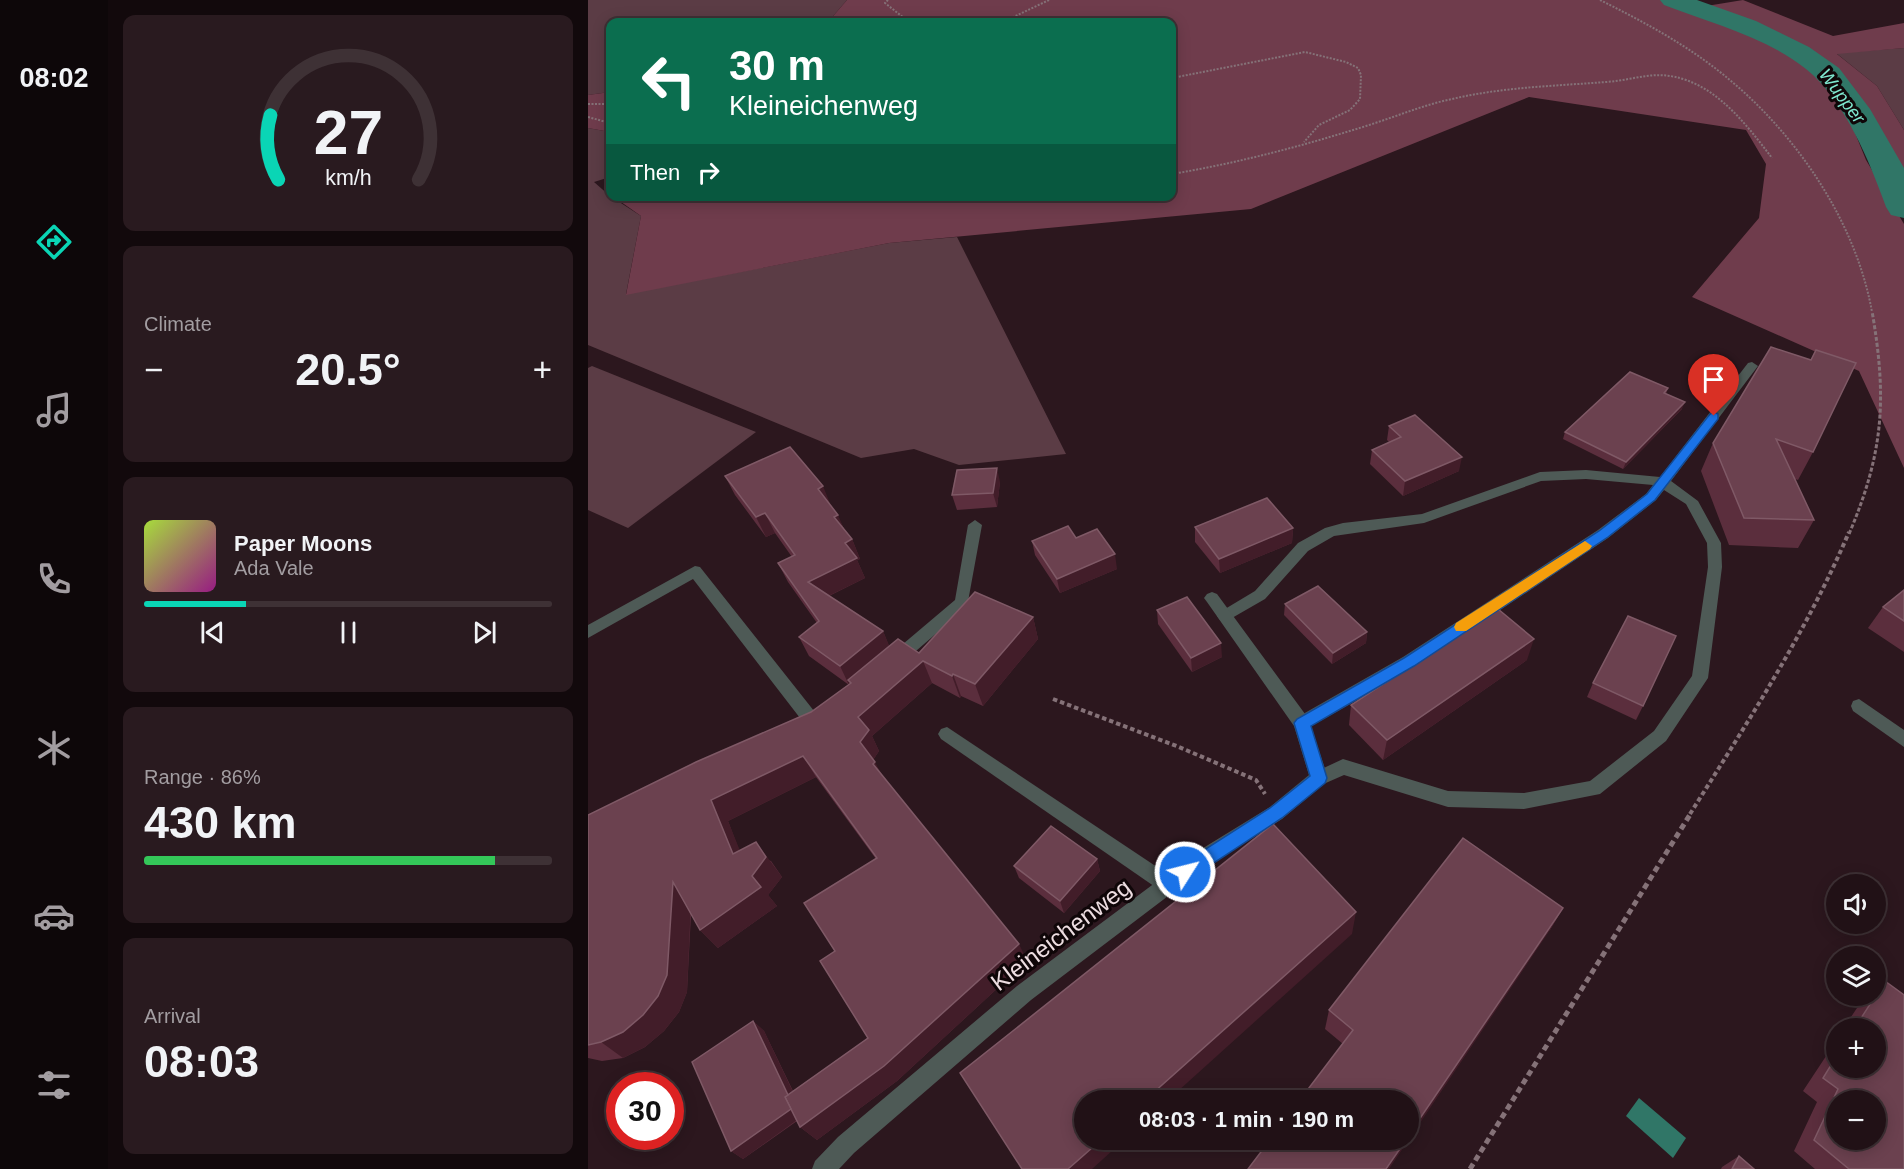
<!DOCTYPE html>
<meta charset="utf-8">
<style>
body{margin:0;font-family:Helvetica,sans-serif;background:#291a1f;color:#f1f3f6;height:100vh;display:flex;flex-direction:column;font-size:22px;white-space:nowrap}
*{box-sizing:border-box;margin:0}
p{font-size:20px;color:#a29da1}
.icon{flex:none;width:33px;height:33px;fill:none;stroke:currentColor;stroke-width:2;stroke-linecap:round;stroke-linejoin:round}
.map{position:relative;flex:1;overflow:hidden}
.drawer{display:flex;flex-direction:column;gap:15px;padding:15px;background:#12090c;width:480px}
.drawer>*{flex:none}
.banner{position:absolute;left:18px;top:18px;width:570px;height:183px;border-radius:12px;box-shadow:0 3px 15px #0003,0 0 0 2px #3e3135;background:#0b6e4f;color:#fff;overflow:hidden}
.tools{position:absolute;left:1238px;top:874px;display:grid;gap:12px}
.tools a{display:grid;place-items:center;width:60px;height:60px;border-radius:50%;background:#211116;box-shadow:0 3px 15px #0003,0 0 0 2px #3e3135;font-size:30px}
.speed{position:absolute;left:18px;top:1072px;display:flex;gap:12px;font-size:30px;font-weight:700;text-align:center}
.speed>*{display:grid;place-content:center;width:78px;height:78px;border-radius:50%;background:#211116;box-shadow:0 3px 15px #0003,0 0 0 2px #3e3135;line-height:1}
.speed .limit{border:9px solid #d22;background:#fff;color:#111}
.pin{position:absolute;display:grid;place-items:center;width:51px;height:51px;color:#fff;margin:-62px -26px;border-radius:50% 50% 50% 0;rotate:-45deg;box-shadow:0 0 6px #0007}
.pin .icon{rotate:45deg}
.me{position:absolute;width:66px;margin:-33px;rotate:54deg;stroke-linejoin:round;filter:drop-shadow(0 0 4px #0008)}
.turn{display:flex;align-items:center;gap:21px;height:126px;padding:0 24px;font-size:27px}
.turn .icon{width:78px;height:78px;stroke-width:2.5}
.turn b{display:block;font-size:42px;line-height:51px}
.then{display:flex;align-items:center;height:57px;padding:0 24px;background:#0003;gap:12px;font-size:22px}
.big{font-size:45px;font-weight:700;line-height:1.1}
.drawer .tile{flex:1;display:flex;flex-direction:column;justify-content:center;gap:9px;min-width:0;padding:0 21px;border-radius:12px;background:#291a1f}
.drawer .dial{align-items:center;gap:0}
.dial svg{height:156px;overflow:visible;fill:none;stroke:#3e3135;stroke-width:7;stroke-linecap:round;text-anchor:middle}
.dial text{fill:#f1f3f6;stroke:none}
.song{display:flex;align-items:center;gap:18px}
.cover{width:72px;height:72px;border-radius:9px;background:linear-gradient(135deg,hsl(80 70% 55%),hsl(310 70% 35%))}
.played{height:6px;border-radius:3px;background:linear-gradient(90deg,#0ad5b5 25%,#3e3135 25%)}
.keys{display:flex;justify-content:space-around;direction:ltr}
.heat{display:flex;justify-content:space-between;align-items:center;font-size:33px;direction:ltr}
.charge{height:9px;border-radius:4px;background:linear-gradient(90deg,#34c759 86%,#3e3135 0)}
.trip{position:absolute;left:486px;top:1090px;width:345px;height:60px;border-radius:30px;background:#211116;box-shadow:0 3px 15px #0003,0 0 0 2px #3e3135;font-weight:700;line-height:60px;text-align:center}
main{display:flex;flex:1;min-height:0}
.tab-bar{display:flex;flex-direction:column;width:108px;justify-content:space-around;align-items:center;background:#0d0709;color:#a29da1}
.tab-bar .icon{width:42px;height:42px}
.tab-bar .active{color:#0ad5b5}
.tab-bar b{font-size:27px;color:#f1f3f6}
.map>svg:first-child{display:block}
.green{fill:#5b3c45}
.forest{fill:#6f3c4c}
.water{fill:#307667}
.lines{fill:none;stroke-linecap:round;stroke-linejoin:round}
.river{fill:#307667;fill-rule:evenodd}
.path-far3{stroke:#857278;stroke-width:2;stroke-dasharray:2 1.5;stroke-linecap:butt}
.path-far2{stroke:#857278;stroke-width:3;stroke-dasharray:4 2;stroke-linecap:butt}
.path-far1{stroke:#857278;stroke-width:4;stroke-dasharray:4.5 3;stroke-linecap:butt}
.path{stroke:#857278;stroke-width:5;stroke-dasharray:6 4;stroke-linecap:butt}
.lane{fill:#4e5a56;fill-rule:evenodd}
.street{fill:#4e5a56;fill-rule:evenodd}
.wall{fill:#5b2e3d}
.shaded-wall{fill:#421d29}
.building{fill:#6b414f;stroke:#7f5966;stroke-width:1.5;fill-rule:evenodd}
.route{fill:#1a73e8;stroke:#114b97;stroke-width:1.5}
.slow{fill:#f59e0b}
.labels{text-anchor:middle;stroke-width:6;stroke-linejoin:round;paint-order:stroke}
.far-water-label{font-size:18px;font-style:italic;fill:#7fe7cf;stroke:#0f0608}
.near-street-label{font-size:24px;fill:#eddde1;stroke:#0f0608}
</style>
<main>
<nav class="tab-bar">
<b>08:02</b>
<svg class="icon active" aria-label="directions" viewBox="0 0 24 24"><path d="M12 3l9 9-9 9-9-9zM9 14v-3h6M13 9l2 2-2 2"/></svg>
<svg class="icon" aria-label="music" viewBox="0 0 24 24"><path d="M9 18V5l10-2v13"/><circle cx="6" cy="18" r="3"/><circle cx="16" cy="16" r="3"/></svg>
<svg class="icon" aria-label="phone" viewBox="0 0 24 24"><path d="M5 4h4l2 5-3 2q2 4 5 5l2-3 5 2v4C11 20 4 13 5 4z"/></svg>
<svg class="icon" aria-label="climate" viewBox="0 0 24 24"><path d="M12 3v18M4 7l16 10M4 17L20 7"/></svg>
<svg class="icon" aria-label="car" viewBox="0 0 24 24"><path d="M5 17H2v-5l4-1 3-4h7l3 4 3 1v5h-3M9 17h6M6 11h13"/><circle cx="7" cy="17" r="2"/><circle cx="17" cy="17" r="2"/></svg>
<svg class="icon" aria-label="filters" viewBox="0 0 24 24"><path d="M4 7h16M4 17h16"/><circle cx="9" cy="7" r="2"/><circle cx="15" cy="17" r="2"/></svg>
</nav>
<section class="drawer">
<div class="tile dial"><svg viewBox="0 0 100 80">
<path d="M14 69A42 42 0 1 1 86 69"/>
<path d="M14 69A42 42 0 0 1 10 36" stroke="#0ad5b5"/>
<text x="50" y="56" font-size="32" font-weight="700">27</text>
<text x="50" y="72" font-size="11">km/h</text>
</svg></div>
<div class="tile"><p>Climate</p>
<div class="heat"><a>−</a><b class="big">20.5°</b><a>+</a></div>
</div>
<div class="tile">
<div class="song"><i class="cover"></i><div><b>Paper Moons</b><p>Ada Vale</p></div></div>
<div class="played"></div>
<div class="keys"><svg class="icon" aria-label="previous" viewBox="0 0 24 24"><path d="M18 5L8 12l10 7zM5 5v14"/></svg><svg class="icon" aria-label="pause" viewBox="0 0 24 24"><path d="M8 5v14M16 5v14"/></svg><svg class="icon" aria-label="next" viewBox="0 0 24 24"><path d="M6 5l10 7-10 7zM19 5v14"/></svg></div>
</div>
<div class="tile"><p>Range · 86%</p><b class="big">430 km</b><div class="charge"></div></div>
<div class="tile"><p>Arrival</p><b class="big">08:03</b></div>
</section>
<div class="map">
<svg width="1316" height="1169" viewBox="0 0 1316 1169">
<rect width="100%" height="100%" fill="#2c171e"/>
<g class="green">
<path d="M 0,0 L 259,0 L 240,22 L 22,22 L 22,92 L 0,95 Z"/>
<path d="M 1316,48 L 1316,130 L 1289,86 L 1248,53 Z"/>
<path d="M 0,128 L 22,132 L 22,177 L 6,182 L 22,196 L 53,216 L 38,294 L 301,243 L 369,237 L 478,454 L 371,465 L 326,449 L 273,458 L 0,345 Z"/>
<path d="M 4,366 L 168,432 L 40,528 L 0,510 L 0,368 Z"/>
</g>
<g class="forest">
<path d="M 259,0 L 1077,0 L 1100,9 L 1155,0 L 1245,36 L 1316,23 L 1316,48 L 1249,54 L 1289,86 L 1316,130 L 1316,215 L 1263,123 L 1278,160 L 1316,224 L 1316,468 L 1271,371 L 1104,297 L 1171,218 L 1178,164 L 1158,130 L 941,97 L 663,209 L 301,243 L 38,295 L 53,216 L 26,197 L 584,196 L 584,22 L 240,22 Z"/>
<path d="M 22,92 L 22,132 L 0,128 L 0,95 Z"/>
</g>
<path class="water" d="M 1051,1098 L 1098,1138 L 1085,1158 L 1038,1116 Z"/>
<g class="lines">
<path class="river" d="M 1072,0 L 1109,0 L 1168,21 L 1221,47 L 1251,68 L 1282,109 L 1316,168 L 1316,218 L 1303,215 L 1298,207 C 1282,162 1256,99 1218,69 C 1178,37 1123,23 1076,5 Z"/>
<g class="path-far3">
<path d="M 300,0 L 297,3 L 316,18 L 317,22"/>
<path d="M 1012,0 C 1056,22 1099,45 1137,76 C 1208,133 1268,222 1284,312"/>
<path d="M 415,22 L 461,0"/>
<path d="M 584,78 L 717,52 L 758,62 L 770,68 L 773,75 L 772,99 L 762,110 L 731,125 L 716,142"/>
<path d="M 0,104 L 22,104"/>
<path d="M 0,117 L 22,123"/>
<path d="M 584,174 C 650,163 714,146 778,126 C 807,117 835,105 864,99 C 915,87 967,86 1018,82 C 1048,80 1067,69 1098,80 C 1135,93 1161,128 1184,158"/>
</g>
<path class="path-far2" d="M 1261,534 C 1296,452 1299,398 1284,311"/>
<g class="path-far1">
<path d="M 465,699 L 591,747 L 668,780 L 677,794"/>
<path d="M 1102,814 C 1159,723 1219,631 1261,532"/>
</g>
<path class="path" d="M 882,1169 L 1103,813"/>
<g class="lane">
<path d="M 1164,362 L 1170,366 L 1083,481 L 1110,501 L 1133,543 L 1134,567 L 1120,678 L 1078,741 L 1012,794 L 936,809 L 860,807 L 756,775 L 731,786 L 725,783 L 722,778 L 725,773 L 755,759 L 860,791 L 936,793 L 1002,781 L 1066,731 L 1104,676 L 1120,567 L 1119,543 L 1098,504 L 1076,490 L 1068,500 L 1020,538 L 827,667 L 720,728 L 714,730 L 708,728 L 706,723 L 708,718 L 815,657 L 1010,530 L 1058,494 L 1065,485 L 998,479 L 953,481 L 836,523 L 746,536 L 720,551 L 677,599 L 637,622 L 632,620 L 629,616 L 632,612 L 667,591 L 710,543 L 737,528 L 755,523 L 834,514 L 952,472 L 998,470 L 1072,477 L 1160,363 Z"/>
<path d="M 1271,699 L 1316,730 L 1316,747 L 1265,711 L 1263,706 L 1265,701 Z"/>
<path d="M 359,727 L 587,879 L 590,885 L 587,891 L 580,894 L 573,891 L 353,739 L 350,734 L 353,729 Z"/>
</g>
<g class="street">
<path d="M 387,520 L 394,525 L 379,607 L 314,663 L 308,665 L 302,663 L 300,659 L 302,655 L 367,600 L 380,525 Z"/>
<path d="M 107,566 L 112,567 L 230,716 L 238,717 L 240,722 C 236,731 231,734 222,731 L 105,579 L 0,638 L 0,625 Z"/>
<path d="M 624,592 L 629,594 L 720,718 L 740,778 L 737,783 L 694,819 L 621,865 L 443,1000 L 266,1153 L 251,1169 L 224,1169 L 227,1161 L 250,1137 L 429,986 L 607,853 L 682,807 L 721,775 L 706,726 L 619,602 L 616,598 L 619,594 Z"/>
</g>
</g>
<g class="wall">
<path d="M 1183,347 L 1225,452 L 1210,480 L 1207,479 L 1226,520 L 1210,548 L 1141,545 L 1113,471 L 1125,443 Z"/>
<path d="M 1080,388 L 1078,394 L 1094,409 L 1035,469 L 975,439 L 977,432 Z"/>
<path d="M 801,426 L 871,471 L 815,496 L 782,464 L 784,450 L 801,442 L 799,440 Z"/>
<path d="M 137,476 L 243,506 L 257,530 L 264,539 L 272,559 L 269,560 L 277,578 L 241,596 L 295,631 L 301,646 L 331,653 L 445,617 L 450,639 L 395,706 L 373,696 L 372,698 L 344,683 L 284,736 L 291,751 L 285,760 L 295,777 L 439,961 L 309,1081 L 229,1140 L 212,1127 L 209,1121 L 155,1159 L 143,1151 L 165,1021 L 176,1031 L 205,1091 L 280,1038 L 247,951 L 288,859 L 228,777 L 140,821 L 151,850 L 183,861 L 194,877 L 180,895 L 189,906 L 130,948 L 112,930 L 103,914 L 99,992 L 91,1012 L 76,1031 L 57,1047 L 35,1058 L 14,1061 L 0,1058 L 0,815 L 223,712 L 261,685 L 221,656 L 211,637 L 229,623 L 200,582 L 190,563 L 204,557 L 187,533 L 178,537 L 147,495 Z"/>
<path d="M 412,482 L 409,507 L 369,510 L 364,495 Z"/>
<path d="M 607,527 L 705,528 L 704,543 L 632,573 L 607,542 Z"/>
<path d="M 488,538 L 529,569 L 472,593 L 447,555 L 444,541 Z"/>
<path d="M 1316,590 L 1316,652 L 1280,628 L 1295,607 Z"/>
<path d="M 697,604 L 779,632 L 778,643 L 744,664 L 696,615 Z"/>
<path d="M 569,610 L 634,657 L 604,672 L 570,624 Z"/>
<path d="M 939,660 L 795,760 L 761,725 L 763,705 Z"/>
<path d="M 1005,683 L 1055,706 L 1048,720 L 999,697 Z"/>
<path d="M 509,859 L 512,871 L 476,913 L 431,878 L 426,866 Z"/>
<path d="M 975,908 L 962,930 L 755,1044 L 737,1029 L 741,1010 Z"/>
<path d="M 1297,981 L 1316,1169 L 1227,1169 L 1206,1151 L 1229,1102 L 1215,1091 L 1248,1041 L 1248,1068 L 1287,1029 L 1255,1029 L 1277,996 L 1287,996 L 1287,988 Z"/>
<path d="M 1151,1156 L 1166,1169 L 1133,1169 L 1134,1167 Z"/>
</g>
<g class="shaded-wall">
<path d="M 1097,402 L 1094,409 L 1035,469 L 1038,462 Z"/>
<path d="M 874,457 L 871,471 L 815,496 L 817,481 Z"/>
<path d="M 409,468 L 412,482 L 409,507 L 405,493 Z"/>
<path d="M 235,486 L 243,506 L 230,489 Z"/>
<path d="M 177,513 L 187,533 L 178,537 L 168,517 Z"/>
<path d="M 250,515 L 258,534 L 246,517 Z"/>
<path d="M 705,528 L 704,543 L 632,573 L 631,559 Z"/>
<path d="M 264,539 L 272,559 L 269,560 L 277,578 L 230,601 L 220,582 L 257,543 Z"/>
<path d="M 527,554 L 529,569 L 472,593 L 469,579 Z"/>
<path d="M 445,617 L 450,639 L 395,706 L 387,684 Z"/>
<path d="M 295,631 L 303,650 L 260,680 L 262,684 L 261,685 L 252,666 Z"/>
<path d="M 779,632 L 778,643 L 744,664 L 745,653 Z"/>
<path d="M 946,639 L 939,660 L 795,760 L 799,740 Z"/>
<path d="M 633,643 L 634,657 L 604,672 L 603,658 Z"/>
<path d="M 335,661 L 344,683 L 284,736 L 291,751 L 283,763 L 272,742 L 270,717 Z"/>
<path d="M 365,674 L 373,696 L 372,698 L 364,676 Z"/>
<path d="M 215,756 L 228,777 L 140,821 L 161,873 L 145,854 L 123,800 Z"/>
<path d="M 287,762 L 298,783 L 285,764 Z"/>
<path d="M 168,842 L 194,877 L 180,895 L 189,906 L 130,948 L 112,930 L 164,876 Z"/>
<path d="M 509,859 L 512,871 L 476,913 L 472,901 Z"/>
<path d="M 85,882 L 103,901 L 99,992 L 91,1012 L 76,1031 L 57,1047 L 35,1058 L 13,1042 Z"/>
<path d="M 975,908 L 962,930 L 801,1169 L 798,1169 L 818,1140 L 820,1140 L 820,1136 Z"/>
<path d="M 768,912 L 764,934 L 579,1101 L 556,1101 Z"/>
<path d="M 431,944 L 439,961 L 309,1081 L 229,1140 L 212,1127 Z"/>
<path d="M 165,1021 L 176,1031 L 216,1115 L 155,1159 L 143,1151 Z"/>
<path d="M 513,1140 L 536,1140 L 504,1169 L 480,1169 Z"/>
</g>
<g class="building">
<path d="M 1183,347 L 1223,360 L 1228,350 L 1268,363 L 1225,452 L 1188,439 L 1226,520 L 1156,518 L 1125,443 Z"/>
<path d="M 1042,372 L 1080,388 L 1076,393 L 1097,402 L 1038,462 L 977,432 Z"/>
<path d="M 827,415 L 874,457 L 817,481 L 784,450 L 813,437 L 801,426 Z"/>
<path d="M 202,447 L 235,486 L 230,489 L 250,515 L 246,517 L 264,539 L 257,543 L 269,558 L 220,582 L 295,631 L 252,666 L 211,637 L 231,621 L 190,563 L 207,555 L 177,513 L 168,517 L 137,476 Z"/>
<path d="M 409,468 L 405,493 L 364,495 L 369,470 Z"/>
<path d="M 679,498 L 705,528 L 631,559 L 607,527 Z"/>
<path d="M 480,526 L 488,538 L 509,529 L 527,554 L 469,579 L 444,541 Z"/>
<path d="M 730,586 L 779,632 L 745,653 L 697,604 Z"/>
<path d="M 1316,590 L 1316,621 L 1295,607 Z"/>
<path d="M 387,592 L 445,617 L 387,684 L 365,674 L 364,676 L 335,661 L 270,717 L 281,730 L 272,742 L 287,762 L 285,764 L 431,944 L 296,1066 L 212,1127 L 197,1097 L 280,1038 L 232,961 L 247,951 L 216,903 L 289,858 L 215,756 L 123,800 L 145,854 L 168,842 L 178,857 L 164,876 L 173,887 L 112,930 L 85,882 L 79,975 L 70,996 L 55,1015 L 35,1032 L 13,1042 L 0,1045 L 0,815 L 108,762 L 223,712 L 263,683 L 260,680 L 310,639 L 331,653 Z"/>
<path d="M 599,597 L 633,643 L 603,658 L 569,610 Z"/>
<path d="M 910,609 L 946,639 L 799,740 L 763,705 Z"/>
<path d="M 1040,616 L 1088,636 L 1055,706 L 1005,683 Z"/>
<path d="M 685,824 L 768,912 L 556,1101 L 496,1101 L 496,1140 L 513,1140 L 480,1169 L 434,1169 L 372,1073 Z"/>
<path d="M 463,826 L 509,859 L 472,901 L 426,866 Z"/>
<path d="M 875,838 L 975,908 L 820,1136 L 820,1101 L 711,1101 L 765,1030 L 741,1010 Z"/>
<path d="M 1297,981 L 1316,995 L 1316,1169 L 1261,1169 L 1226,1140 L 1250,1089 L 1235,1078 L 1248,1057 L 1248,1068 L 1287,1068 L 1287,1029 L 1266,1029 ZM 1248,1101 L 1287,1101 L 1287,1140 L 1248,1140 Z"/>
<path d="M 165,1021 L 200,1095 L 197,1097 L 203,1109 L 143,1151 L 104,1062 Z"/>
<path d="M 682,1140 L 818,1140 L 798,1169 L 660,1169 Z"/>
<path d="M 1151,1156 L 1166,1169 L 1144,1169 Z"/>
</g>
<path class="route" d="M 1126,412 L 1130,414 L 1130,419 L 1067,500 L 1020,537 L 826,666 L 723,726 L 739,778 L 737,783 L 694,818 L 603,878 L 597,880 L 591,878 L 589,872 L 591,866 L 682,808 L 722,776 L 706,723 L 709,719 L 816,658 L 1011,531 L 1059,494 L 1122,414 Z"/>
<path class="slow" d="M 997,541 L 1004,546 L 1002,549 L 878,631 L 868,631 L 866,627 L 868,623 Z"/>
<g class="labels">
<g class="far-water-label">
<text transform="translate(1254 96) rotate(53)" y="6">Wupper</text>
</g>
<g class="near-street-label">
<text transform="translate(473 935) rotate(-37)" y="8">Kleineichenweg</text>
</g>
</g>
</svg>
<div class="tools">
<a><svg class="icon" aria-label="sound" viewBox="0 0 24 24"><path d="M4 9h4l5-4v14l-5-4H4zM17 9q2 3 0 6"/></svg></a>
<a><svg class="icon" aria-label="layers" viewBox="0 0 24 24"><path d="M12 4l9 5-9 5-9-5zM3 14l9 5 9-5"/></svg></a>
<a>+</a>
<a>−</a>
</div>
<div class="speed"><div class="limit">30</div></div>
<div class="pin" style="left:1126px;top:416px;background:#d93025"><svg class="icon" aria-label="arrive" viewBox="0 0 24 24"><path d="M6 21V4h12l-3 4 3 4H6"/></svg></div>
<svg class="me" style="left:597px;top:872px" viewBox="-20 -20 40 40"><circle r="17" fill="#1a73e8" stroke="#fff" stroke-width="3"/><path d="M0-11L8 9 0 5-8 9z" fill="#fff"/></svg>
<div class="trip">08:03 · 1 min · 190 m</div>
<div class="banner">
<div class="turn"><svg class="icon" aria-label="left" viewBox="0 0 24 24"><path d="M17 20v-9H6M10 6l-5 5 5 5"/></svg><div><b>30 m</b>Kleineichenweg</div></div>
<div class="then">Then<svg class="icon" aria-label="right" viewBox="0 0 24 24"><path d="M7 20v-9h11M14 6l5 5-5 5"/></svg></div>
</div>
</div>
</main>
